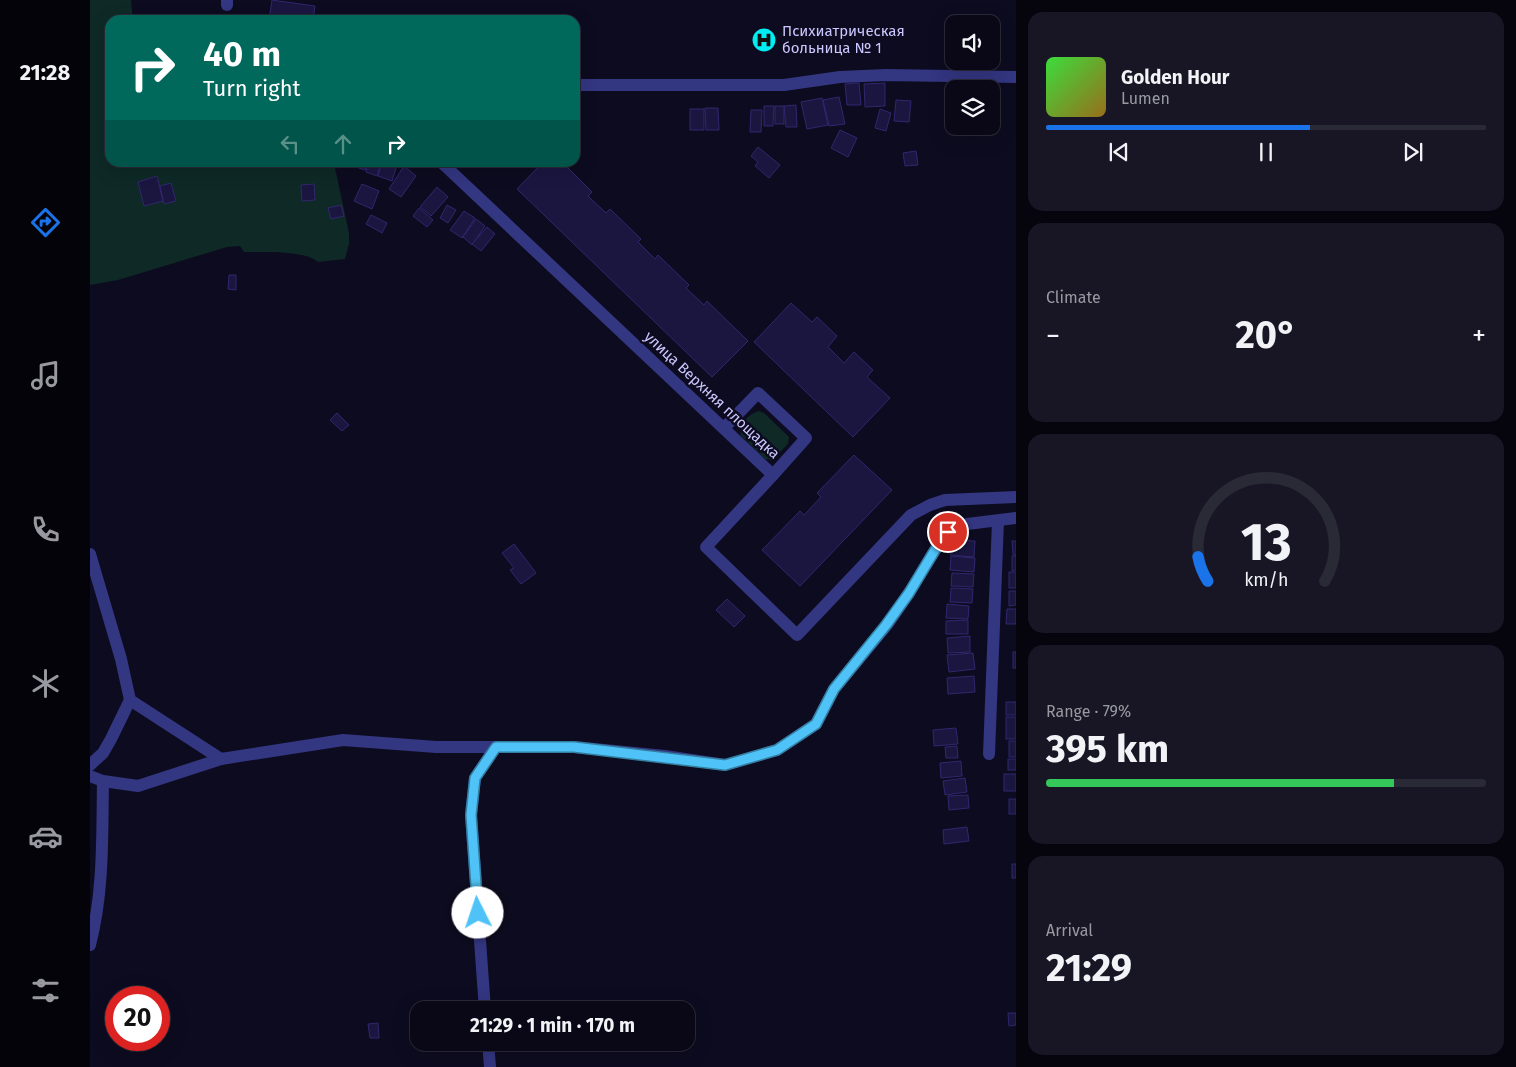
<!DOCTYPE html>
<meta charset="utf-8">
<style>
body{margin:0;font-family:"Fira Sans",sans-serif;background:#181624;color:#f1f3f6;height:100vh;display:flex;flex-direction:column;font-size:19px;white-space:nowrap}
*{box-sizing:border-box;margin:0}
p{font-size:16px;color:#999aa1}
.icon{flex:none;width:28px;height:28px;fill:none;stroke:currentColor;stroke-width:2;stroke-linecap:round;stroke-linejoin:round}
.map{position:relative;flex:1;overflow:hidden}
.panel{display:flex;flex-direction:column;gap:12px;padding:12px;background:#06040d;width:500px}
.panel>*{flex:none}
.top-card{position:absolute;left:15px;top:15px;width:475px;height:152px;border-radius:15px;box-shadow:0 5px 20px #0002,0 0 0 1px #2a2936;background:#00695c;color:#fff;overflow:hidden}
.controls{position:absolute;left:855px;top:15px;display:grid;gap:10px}
.controls a{display:grid;place-items:center;width:55px;height:55px;border-radius:10px;background:#0a0817;box-shadow:0 5px 20px #0002,0 0 0 1px #2a2936;font-size:25px}
.speed{position:absolute;left:15px;top:986px;display:flex;gap:10px;font-size:25px;font-weight:700;text-align:center}
.speed>*{display:grid;place-content:center;width:65px;height:65px;border-radius:50%;background:#0a0817;box-shadow:0 5px 20px #0002,0 0 0 1px #2a2936;line-height:1}
.speed .limit{border:8px solid #d22;background:#fff;color:#111}
.pin{position:absolute;display:grid;place-items:center;width:42px;height:42px;color:#fff;margin:-21px;border:2px solid #fff;border-radius:50%;box-shadow:0 1px 5px #0007}
.me{position:absolute;width:55px;margin:-28px;rotate:356deg;stroke-linejoin:round;filter:drop-shadow(0 0 4px #0008)}
.turn{display:flex;align-items:center;gap:18px;height:105px;padding:0 15px;font-size:22px}
.turn .icon{width:65px;height:65px;stroke-width:2.5}
.turn b{display:block;font-size:35px;line-height:42px}
.lanes{display:flex;align-items:center;height:48px;padding:0 15px;background:#0003;justify-content:center;gap:25px;direction:ltr}
.lanes .off{opacity:.35}
.big{font-size:38px;font-weight:700;line-height:1.1}
.panel .widget{flex:1;display:flex;flex-direction:column;justify-content:center;gap:8px;min-width:0;padding:0 18px;border-radius:15px;background:#181624}
.panel .dial{align-items:center;gap:0}
.dial svg{height:130px;overflow:visible;fill:none;stroke:#2a2936;stroke-width:7;stroke-linecap:round;text-anchor:middle}
.dial text{fill:#f1f3f6;stroke:none}
.song{display:flex;align-items:center;gap:15px}
.cover{width:60px;height:60px;border-radius:8px;background:linear-gradient(135deg,hsl(120 70% 55%),hsl(40 70% 35%))}
.played{height:5px;border-radius:2px;background:linear-gradient(90deg,#1a73e8 60%,#2a2936 60%)}
.keys{display:flex;justify-content:space-around;direction:ltr}
.heat{display:flex;justify-content:space-between;align-items:center;font-size:28px;direction:ltr}
.charge{height:8px;border-radius:4px;background:linear-gradient(90deg,#34c759 79%,#2a2936 0)}
.trip{position:absolute;left:320px;top:1001px;width:285px;height:50px;border-radius:15px;background:#0a0817;box-shadow:0 5px 20px #0002,0 0 0 1px #2a2936;font-weight:700;line-height:50px;text-align:center}
main{display:flex;flex:1;min-height:0}
.tab-bar{display:flex;flex-direction:column;width:90px;justify-content:space-around;align-items:center;background:#040309;color:#999aa1}
.tab-bar .icon{width:35px;height:35px}
.tab-bar .current{color:#1a73e8}
.tab-bar b{font-size:22px;color:#f1f3f6}
.map>svg:first-child{display:block}
.green{fill:#0e2926}
.building{fill:#1b1640;stroke:#30276e}
.lines{fill:none;stroke-linecap:round;stroke-linejoin:round}
.minor{stroke:#333680;stroke-width:12}
.route-casing{stroke:#337fa1;stroke-width:12}
.route{stroke:#4fc3f7;stroke-width:9}
.labels{text-anchor:middle;stroke-width:5;stroke-linejoin:round;paint-order:stroke}
.poi-label{font-size:15px;fill:#cbc8ff;stroke:#0d0b1f;text-anchor:start}
.street-label{font-size:15px;fill:#cbc8ff;stroke:#0d0b1f}
</style>
<main>
<nav class="tab-bar">
<b>21:28</b>
<svg class="icon current" aria-label="directions" viewBox="0 0 24 24"><path d="M12 3l9 9-9 9-9-9zM9 14v-3h6M13 9l2 2-2 2"/></svg>
<svg class="icon" aria-label="music" viewBox="0 0 24 24"><path d="M9 18V5l10-2v13"/><circle cx="6" cy="18" r="3"/><circle cx="16" cy="16" r="3"/></svg>
<svg class="icon" aria-label="phone" viewBox="0 0 24 24"><path d="M5 4h4l2 5-3 2q2 4 5 5l2-3 5 2v4C11 20 4 13 5 4z"/></svg>
<svg class="icon" aria-label="climate" viewBox="0 0 24 24"><path d="M12 3v18M4 7l16 10M4 17L20 7"/></svg>
<svg class="icon" aria-label="car" viewBox="0 0 24 24"><path d="M5 17H2v-5l4-1 3-4h7l3 4 3 1v5h-3M9 17h6M6 11h13"/><circle cx="7" cy="17" r="2"/><circle cx="17" cy="17" r="2"/></svg>
<svg class="icon" aria-label="filters" viewBox="0 0 24 24"><path d="M4 7h16M4 17h16"/><circle cx="9" cy="7" r="2"/><circle cx="15" cy="17" r="2"/></svg>
</nav>
<div class="map">
<svg width="926" height="1067" viewBox="0 0 926 1067">
<rect width="100%" height="100%" fill="#0d0b1f"/>
<g class="green">
<path d="M 0,0 L 41,0 L 43,20 L 20,20 L 20,162 L 244,163 L 259,233 L 259,244 L 255,259 L 228,262 C 214,250 173,252 154,252 L 150,246 L 137,247 L 28,280 L 0,285 Z"/>
<path d="M 669,411 L 674,413 L 699,437 L 698,444 L 682,460 L 675,459 L 651,436 C 648,425 659,413 669,411 Z"/>
</g>
<g class="building">
<path d="M 182,0 L 225,6 L 223,20 L 179,20 Z"/>
<path d="M 769,83 L 771,105 L 757,105 L 755,84 Z"/>
<path d="M 795,83 L 795,106 L 775,107 L 774,84 Z"/>
<path d="M 749,97 L 755,124 L 739,126 L 733,100 Z"/>
<path d="M 732,98 L 738,125 L 717,129 L 711,102 Z"/>
<path d="M 806,100 L 821,101 L 819,122 L 804,121 Z"/>
<path d="M 706,105 L 707,127 L 696,127 L 694,106 Z"/>
<path d="M 674,106 L 684,106 L 683,126 L 674,126 Z"/>
<rect x="685" y="106" width="9" height="18"/>
<path d="M 615,108 L 628,108 L 629,130 L 616,130 Z"/>
<path d="M 861,108 L 864,108 L 864,126 L 872,126 L 872,131 L 863,132 Z"/>
<rect x="600" y="109" width="14" height="21"/>
<path d="M 790,109 L 801,113 L 796,131 L 785,128 Z"/>
<path d="M 661,110 L 672,110 L 671,132 L 660,132 Z"/>
<path d="M 750,130 L 767,138 L 758,157 L 741,148 Z"/>
<path d="M 668,147 L 690,165 L 679,178 L 665,166 L 668,162 L 661,156 Z"/>
<path d="M 826,151 L 828,165 L 815,166 L 813,153 Z"/>
<path d="M 265,162 L 278,162 L 275,170 L 263,166 Z"/>
<path d="M 278,162 L 291,162 L 287,176 L 276,172 Z"/>
<path d="M 292,162 L 308,162 L 302,181 L 288,176 Z"/>
<path d="M 453,162 L 472,162 L 502,192 L 498,196 L 516,213 L 520,209 L 551,239 L 548,242 L 565,259 L 568,255 L 599,285 L 596,288 L 614,305 L 617,301 L 658,341 L 622,377 L 427,189 Z"/>
<path d="M 314,166 L 326,176 L 311,197 L 299,189 Z"/>
<path d="M 67,176 L 73,201 L 54,206 L 48,182 Z"/>
<path d="M 81,183 L 86,201 L 74,204 L 70,186 Z"/>
<path d="M 224,184 L 225,200 L 212,201 L 211,185 Z"/>
<path d="M 272,184 L 289,191 L 282,209 L 264,201 Z"/>
<path d="M 347,187 L 358,197 L 341,216 L 330,207 Z"/>
<path d="M 251,205 L 254,216 L 241,219 L 238,208 Z"/>
<path d="M 357,205 L 366,210 L 358,223 L 350,218 Z"/>
<path d="M 329,208 L 343,220 L 337,227 L 323,216 Z"/>
<path d="M 374,211 L 385,218 L 372,238 L 360,230 Z"/>
<path d="M 281,215 L 297,223 L 292,233 L 276,224 Z"/>
<path d="M 386,219 L 395,226 L 382,245 L 373,237 Z"/>
<path d="M 397,227 L 405,234 L 391,251 L 382,244 Z"/>
<path d="M 139,275 L 146,275 L 146,290 L 138,289 Z"/>
<path d="M 701,303 L 722,322 L 727,317 L 747,336 L 738,347 L 754,363 L 764,352 L 783,370 L 777,377 L 800,398 L 763,437 L 664,342 Z"/>
<path d="M 247,413 L 259,425 L 252,431 L 240,420 Z"/>
<path d="M 764,455 L 802,490 L 710,586 L 672,550 L 710,511 L 714,515 L 731,497 L 727,493 Z"/>
<path d="M 861,540 L 885,541 L 884,557 L 860,555 Z"/>
<path d="M 922,541 L 926,541 L 926,555 L 923,555 Z"/>
<path d="M 424,544 L 446,573 L 431,584 L 420,570 L 424,568 L 412,553 Z"/>
<path d="M 861,556 L 885,558 L 884,572 L 860,570 Z"/>
<path d="M 922,556 L 926,556 L 926,570 L 922,571 Z"/>
<rect x="919" y="572" width="7" height="16"/>
<path d="M 862,573 L 884,574 L 883,587 L 861,586 Z"/>
<path d="M 861,588 L 883,589 L 882,603 L 860,602 Z"/>
<path d="M 919,591 L 926,591 L 926,605 L 919,606 Z"/>
<path d="M 637,599 L 655,616 L 644,627 L 626,610 Z"/>
<path d="M 857,604 L 879,606 L 878,619 L 856,618 Z"/>
<path d="M 917,609 L 926,609 L 926,624 L 916,624 Z"/>
<path d="M 878,620 L 878,634 L 856,634 L 856,621 Z"/>
<path d="M 880,636 L 880,652 L 858,653 L 857,638 Z"/>
<rect x="923" y="652" width="3" height="16"/>
<path d="M 883,653 L 885,669 L 859,672 L 857,655 Z"/>
<path d="M 884,676 L 885,692 L 858,694 L 857,678 Z"/>
<rect x="916" y="702" width="10" height="13"/>
<rect x="916" y="717" width="10" height="22"/>
<path d="M 866,728 L 868,744 L 844,746 L 843,730 Z"/>
<rect x="919" y="741" width="7" height="16"/>
<path d="M 867,746 L 868,758 L 856,758 L 855,747 Z"/>
<rect x="918" y="759" width="8" height="11"/>
<path d="M 871,761 L 872,776 L 851,778 L 850,763 Z"/>
<rect x="914" y="774" width="12" height="17"/>
<path d="M 875,778 L 877,792 L 855,795 L 853,781 Z"/>
<path d="M 878,795 L 879,808 L 859,810 L 858,796 Z"/>
<rect x="919" y="799" width="7" height="15"/>
<path d="M 877,827 L 879,841 L 854,844 L 853,830 Z"/>
<rect x="922" y="864" width="4" height="14"/>
<path d="M 918,1013 L 926,1013 L 926,1025 L 919,1026 Z"/>
<path d="M 288,1023 L 289,1038 L 280,1038 L 278,1024 Z"/>
</g>
<g class="lines">
<g class="minor">
<path d="M 137,5 L 137,0"/>
<path d="M 485,85 L 694,85 L 750,77 L 796,75 L 926,77"/>
<path d="M 351,162 L 683,475 L 616,547 L 707,635 L 821,515 L 840,505 L 855,500 L 926,497"/>
<path d="M 634,428 L 668,393 L 716,438 L 683,475"/>
<path d="M 0,554 L 31,659 L 40,700 L 131,759"/>
<path d="M 899,754 L 908,521"/>
<path d="M 0,765 L 13,753 L 21,739 L 40,700"/>
<path d="M 0,776 L 13,781 L 48,786 L 131,759 L 253,740 L 346,747 L 484,747 L 575,756 L 635,765 L 687,750 L 726,724 L 744,689 L 797,625 L 819,593 L 845,550 L 858,532 L 877,524 L 926,518"/>
<path d="M 0,945 C 14,891 12,836 13,781"/>
<path d="M 395,1010 L 381,815 L 385,778 L 406,747"/>
<path d="M 398,1042 L 400,1067"/>
</g>
</g>
<g class="lines">
<defs>
<path id="route" d="M 388,913 L 381,815 L 385,778 L 406,747 L 484,747 L 635,765 L 687,750 L 726,724 L 744,689 L 796,625 L 819,593 L 845,550 L 858,532"/>
</defs>
<use href="#route" class="route-casing"/>
<use href="#route" class="route"/>
</g>
<defs>
<symbol id="hospital-disc" viewBox="-11 -11 22 22"><circle r="9.5" fill="#00edf3" stroke="#0d0b1f"/><path d="M-5-5h3v3.5h4V-5h3V5h-3V1.5h-4V5h-3Z" fill="#111"/></symbol>
</defs>
<g fill-rule="evenodd">
<use href="#hospital-disc" x="660" y="26" width="28" height="28"/>
</g>
<g class="labels">
<g class="poi-label">
<text x="692" y="36">Психиатрическая<tspan x="692" dy="17">больница № 1</tspan></text>
</g>
<g class="street-label">
<text transform="translate(622 395) rotate(43)" y="5">улица Верхняя площадка</text>
</g>
</g>
</svg>
<div class="controls">
<a><svg class="icon" aria-label="sound" viewBox="0 0 24 24"><path d="M4 9h4l5-4v14l-5-4H4zM17 9q2 3 0 6"/></svg></a>
<a><svg class="icon" aria-label="layers" viewBox="0 0 24 24"><path d="M12 4l9 5-9 5-9-5zM3 14l9 5 9-5"/></svg></a>
</div>
<div class="speed"><div class="limit">20</div></div>
<div class="pin" style="left:858px;top:532px;background:#d93025"><svg class="icon" aria-label="arrive" viewBox="0 0 24 24"><path d="M6 21V4h12l-3 4 3 4H6"/></svg></div>
<svg class="me" style="left:388px;top:913px" viewBox="-20 -20 40 40"><circle r="19" fill="#fff"/><path d="M0-13L10 11 0 6-10 11z" fill="#4fc3f7"/></svg>
<div class="trip">21:29 · 1 min · 170 m</div>
<div class="top-card">
<div class="turn"><svg class="icon" aria-label="right" viewBox="0 0 24 24"><path d="M7 20v-9h11M14 6l5 5-5 5"/></svg><div><b>40 m</b>Turn right</div></div>
<div class="lanes"><svg class="icon off" aria-label="left" viewBox="0 0 24 24"><path d="M17 20v-9H6M10 6l-5 5 5 5"/></svg><svg class="icon off" aria-label="ahead" viewBox="0 0 24 24"><path d="M12 20V5M6 11l6-6 6 6"/></svg><svg class="icon" aria-label="right" viewBox="0 0 24 24"><path d="M7 20v-9h11M14 6l5 5-5 5"/></svg></div>
</div>
</div>
<section class="panel">
<div class="widget">
<div class="song"><i class="cover"></i><div><b>Golden Hour</b><p>Lumen</p></div></div>
<div class="played"></div>
<div class="keys"><svg class="icon" aria-label="previous" viewBox="0 0 24 24"><path d="M18 5L8 12l10 7zM5 5v14"/></svg><svg class="icon" aria-label="pause" viewBox="0 0 24 24"><path d="M8 5v14M16 5v14"/></svg><svg class="icon" aria-label="next" viewBox="0 0 24 24"><path d="M6 5l10 7-10 7zM19 5v14"/></svg></div>
</div>
<div class="widget"><p>Climate</p>
<div class="heat"><a>−</a><b class="big">20°</b><a>+</a></div>
</div>
<div class="widget dial"><svg viewBox="0 0 100 80">
<path d="M14 69A42 42 0 1 1 86 69"/>
<path d="M14 69A42 42 0 0 1 8 54" stroke="#1a73e8"/>
<text x="50" y="56" font-size="32" font-weight="700">13</text>
<text x="50" y="72" font-size="11">km/h</text>
</svg></div>
<div class="widget"><p>Range · 79%</p><b class="big">395 km</b><div class="charge"></div></div>
<div class="widget"><p>Arrival</p><b class="big">21:29</b></div>
</section>
</main>
